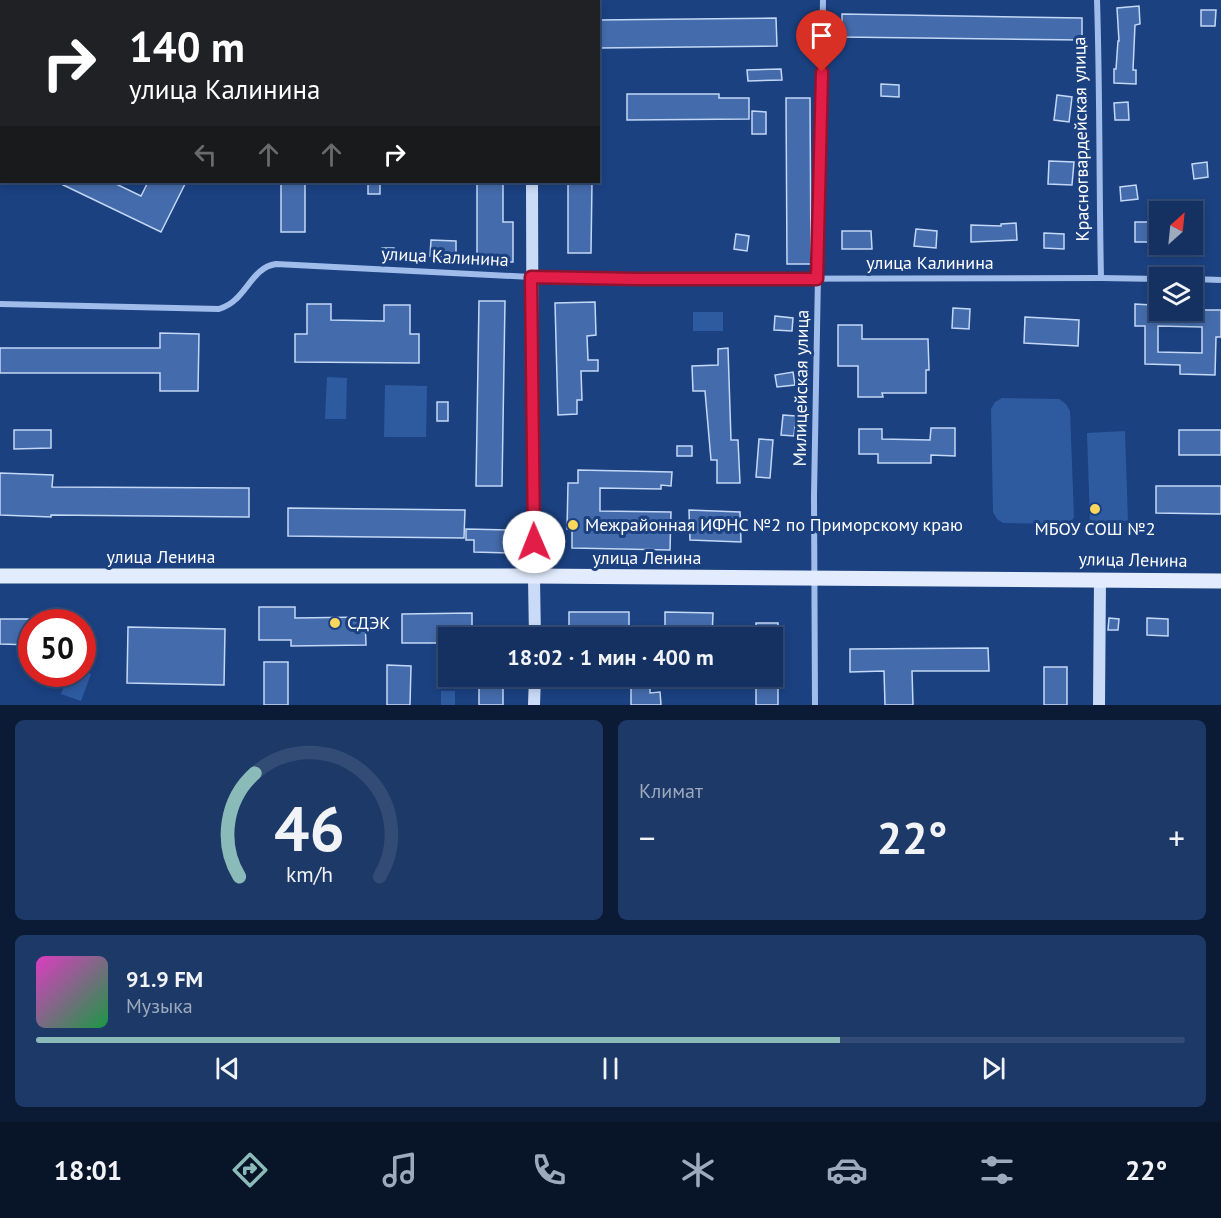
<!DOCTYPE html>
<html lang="ru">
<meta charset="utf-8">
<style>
body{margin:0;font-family:"PT Sans",sans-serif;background:#1d3967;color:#f1f3f6;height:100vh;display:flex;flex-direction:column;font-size:22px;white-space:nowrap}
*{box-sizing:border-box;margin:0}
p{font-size:20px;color:#9da9bd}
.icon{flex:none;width:33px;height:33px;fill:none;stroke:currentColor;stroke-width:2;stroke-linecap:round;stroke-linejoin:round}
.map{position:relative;height:705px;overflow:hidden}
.side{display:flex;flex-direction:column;gap:15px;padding:15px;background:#0b1b35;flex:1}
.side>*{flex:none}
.guide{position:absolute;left:0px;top:0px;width:600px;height:183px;box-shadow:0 3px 9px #0003,0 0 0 2px #334c76;background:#202124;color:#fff;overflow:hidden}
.needle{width:39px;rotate:27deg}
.fabs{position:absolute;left:1149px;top:201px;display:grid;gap:12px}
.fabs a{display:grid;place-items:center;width:54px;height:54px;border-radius:0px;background:#143161;box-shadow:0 3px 9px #0003,0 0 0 2px #334c76;font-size:30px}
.speed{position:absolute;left:18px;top:609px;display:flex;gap:12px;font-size:30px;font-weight:700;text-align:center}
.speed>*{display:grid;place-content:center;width:78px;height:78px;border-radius:50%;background:#143161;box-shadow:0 3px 9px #0003,0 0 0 2px #334c76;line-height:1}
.speed .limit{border:9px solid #d22;background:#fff;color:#111}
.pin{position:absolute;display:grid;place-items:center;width:51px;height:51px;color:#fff;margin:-62px -26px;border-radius:50% 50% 50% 0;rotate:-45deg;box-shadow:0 0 6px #0007}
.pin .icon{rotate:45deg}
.me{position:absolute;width:66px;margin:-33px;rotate:359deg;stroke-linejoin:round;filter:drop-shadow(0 0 4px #0008)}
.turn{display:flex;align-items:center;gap:21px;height:126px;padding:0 30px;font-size:27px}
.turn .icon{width:78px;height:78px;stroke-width:2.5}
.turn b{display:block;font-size:42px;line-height:51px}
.lanes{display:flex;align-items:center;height:57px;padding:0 30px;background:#0003;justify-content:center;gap:30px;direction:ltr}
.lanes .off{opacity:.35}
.big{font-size:45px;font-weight:600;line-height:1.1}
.side .widget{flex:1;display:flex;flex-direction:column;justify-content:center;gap:9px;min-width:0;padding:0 21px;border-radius:9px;background:#1d3967}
.side .dial{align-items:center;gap:0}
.dial svg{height:156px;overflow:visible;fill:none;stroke:#334c76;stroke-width:7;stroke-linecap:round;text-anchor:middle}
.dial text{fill:#f1f3f6;stroke:none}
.song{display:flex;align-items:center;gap:18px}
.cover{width:72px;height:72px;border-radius:9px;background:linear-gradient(135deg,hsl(310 70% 55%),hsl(140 70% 35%))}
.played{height:6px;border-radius:3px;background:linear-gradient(90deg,#8bbbb9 70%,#334c76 70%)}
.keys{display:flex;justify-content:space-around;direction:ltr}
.heat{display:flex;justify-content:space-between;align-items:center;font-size:33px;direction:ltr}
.side .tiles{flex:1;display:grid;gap:15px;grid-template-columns:1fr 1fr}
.widget:last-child{grid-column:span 2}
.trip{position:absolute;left:438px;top:627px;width:345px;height:60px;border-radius:0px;background:#143161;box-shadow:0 3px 9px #0003,0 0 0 2px #334c76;font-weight:600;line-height:60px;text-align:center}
.menu{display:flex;height:96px;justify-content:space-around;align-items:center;background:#081427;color:#9da9bd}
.menu .icon{width:42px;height:42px}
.menu .selected{color:#8bbbb9}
.menu b{font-size:27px;color:#f1f3f6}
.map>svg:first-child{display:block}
.green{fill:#2e5aa0}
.building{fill:#446bab;stroke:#c3d8f7;stroke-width:1.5;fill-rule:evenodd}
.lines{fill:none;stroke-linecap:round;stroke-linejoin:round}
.street{stroke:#9fbcea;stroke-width:6}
.secondary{stroke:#cadbf7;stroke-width:12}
.primary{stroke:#e2ecfe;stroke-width:15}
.route-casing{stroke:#92132f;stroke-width:15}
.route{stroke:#e11d48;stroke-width:10}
.poi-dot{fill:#fbd75b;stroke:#1b4181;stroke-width:2}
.labels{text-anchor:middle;stroke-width:6;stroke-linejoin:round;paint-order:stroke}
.street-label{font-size:18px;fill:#fff;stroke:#1b4181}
.poi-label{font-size:18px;fill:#fff;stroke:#1b4181;text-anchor:start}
</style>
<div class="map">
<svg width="1221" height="705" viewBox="0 0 1221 705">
<rect width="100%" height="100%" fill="#1b4181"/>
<g class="green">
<rect x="693" y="312" width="30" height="19"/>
<path d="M 327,377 L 347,378 L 346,419 L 325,419 Z"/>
<path d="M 385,385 L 427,386 L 426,437 L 384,437 Z"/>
<path d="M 1002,398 L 1059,399 L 1066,404 L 1070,411 L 1074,517 L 1071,522 L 1067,524 L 1003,523 L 997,519 L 993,512 L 991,409 L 995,402 Z"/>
<path d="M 1125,431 L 1128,521 L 1090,522 L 1087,433 Z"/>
<path d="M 83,671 L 91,674 L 81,701 L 61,694 L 69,674 L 82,674 Z"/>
<rect x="441" y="691" width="14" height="14"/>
</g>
<g class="building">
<path d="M 1139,6 L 1140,24 L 1135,25 L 1133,70 L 1136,70 L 1136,84 L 1114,83 L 1114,69 L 1116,69 L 1118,41 L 1119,41 L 1117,8 Z"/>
<path d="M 1201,10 L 1216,10 L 1215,26 L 1201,26 Z"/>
<path d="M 842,14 L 1082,18 L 1082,40 L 842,37 Z"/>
<path d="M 776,18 L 777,46 L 598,48 L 598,20 Z"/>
<path d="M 781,69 L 782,80 L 748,81 L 747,70 Z"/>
<path d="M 881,84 L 899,85 L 899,97 L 881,96 Z"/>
<path d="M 627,94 L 719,94 L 719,98 L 749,98 L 749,119 L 627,120 Z"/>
<path d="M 1057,95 L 1072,97 L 1069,122 L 1054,120 Z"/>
<path d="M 786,98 L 810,98 L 811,264 L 787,264 Z"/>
<path d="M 1128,102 L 1129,120 L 1115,120 L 1114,103 Z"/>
<path d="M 752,111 L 766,112 L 766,134 L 752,134 Z"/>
<path d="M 1049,161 L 1074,162 L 1072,185 L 1048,184 Z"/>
<path d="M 1207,162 L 1208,177 L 1194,179 L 1192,164 Z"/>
<path d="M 57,182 L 112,182 L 141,196 L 148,182 L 186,182 L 161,232 Z"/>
<rect x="281" y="182" width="24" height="50"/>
<rect x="368" y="182" width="12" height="12"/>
<path d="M 477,182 L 503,182 L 503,222 L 513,222 L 513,262 L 477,262 Z"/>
<path d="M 568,182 L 592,182 L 591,253 L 568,253 Z"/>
<path d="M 1136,185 L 1138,199 L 1121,201 L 1120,187 Z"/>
<rect x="1135" y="222" width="14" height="20"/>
<path d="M 1016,223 L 1017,240 L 971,242 L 971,225 L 1001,226 L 1001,224 Z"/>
<path d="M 916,229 L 937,231 L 936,248 L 914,246 Z"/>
<path d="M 842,231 L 871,231 L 872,249 L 842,249 Z"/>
<path d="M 1044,233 L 1064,234 L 1064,249 L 1044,248 Z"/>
<path d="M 736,234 L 749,236 L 747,251 L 734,249 Z"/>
<path d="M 431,240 L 456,241 L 456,257 L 430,256 Z"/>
<rect x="382" y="248" width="12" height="11"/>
<path d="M 479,301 L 505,301 L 502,486 L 476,486 Z"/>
<path d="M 595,302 L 596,335 L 587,336 L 588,360 L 598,360 L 598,371 L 581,371 L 582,400 L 577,400 L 577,414 L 558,415 L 555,303 Z"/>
<path d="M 307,304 L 331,304 L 331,320 L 384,321 L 384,305 L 410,305 L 410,334 L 419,334 L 419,363 L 295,362 L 295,334 L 307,334 Z"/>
<path d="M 1135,304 L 1151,305 L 1151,309 L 1160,309 L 1160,310 L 1221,310 L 1221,337 L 1216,337 L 1215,375 L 1180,374 L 1180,365 L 1145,364 L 1145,326 L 1135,326 ZM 1158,326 L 1202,327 L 1202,353 L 1158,352 Z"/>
<path d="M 953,308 L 970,309 L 969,329 L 952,328 Z"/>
<path d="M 775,316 L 793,318 L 792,331 L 774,330 Z"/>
<path d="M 1025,317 L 1079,320 L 1078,346 L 1024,343 Z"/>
<path d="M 838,325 L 862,325 L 862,339 L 928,339 L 929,370 L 926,370 L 926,393 L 882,393 L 883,397 L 858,397 L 858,366 L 838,366 Z"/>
<path d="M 160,333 L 199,334 L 198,391 L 160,391 L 160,373 L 0,373 L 0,348 L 160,348 Z"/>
<path d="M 728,348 L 731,440 L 738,440 L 740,483 L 717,483 L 717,460 L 711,460 L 705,391 L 693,391 L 692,366 L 718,365 L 718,349 Z"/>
<path d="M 793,372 L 795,385 L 777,387 L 775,375 Z"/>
<rect x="437" y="402" width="11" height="19"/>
<path d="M 783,415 L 796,416 L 794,436 L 781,435 Z"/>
<path d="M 931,428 L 955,428 L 955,456 L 931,455 L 931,463 L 878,463 L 878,454 L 859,454 L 859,429 L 882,429 L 882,439 L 930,440 Z"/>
<path d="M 14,430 L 51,430 L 51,448 L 14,449 Z"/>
<rect x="1179" y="430" width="42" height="25"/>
<path d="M 759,439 L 773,440 L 770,478 L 756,477 Z"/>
<rect x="677" y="446" width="15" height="10"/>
<path d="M 578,470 L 672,472 L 671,486 L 661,485 L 661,489 L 600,488 L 600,511 L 671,512 L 670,550 L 572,548 L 572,529 L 567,529 L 568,483 L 578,483 Z"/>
<path d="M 0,473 L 53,475 L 52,487 L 249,488 L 249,517 L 51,515 L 51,517 L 0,515 Z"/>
<path d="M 1156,486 L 1221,486 L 1221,514 L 1156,513 Z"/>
<path d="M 288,508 L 465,510 L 464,538 L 288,536 Z"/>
<path d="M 689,510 L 740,512 L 741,542 L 690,540 Z"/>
<path d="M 466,529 L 510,530 L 509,553 L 474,552 L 474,540 L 466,540 Z"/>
<path d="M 259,607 L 295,607 L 295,618 L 365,617 L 366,645 L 291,646 L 291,640 L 259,640 Z"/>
<path d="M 569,612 L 629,612 L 629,631 L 600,631 L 600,638 L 569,638 Z"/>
<path d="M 665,612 L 713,613 L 712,638 L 665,638 Z"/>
<path d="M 472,613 L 472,638 L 448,638 L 448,643 L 402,643 L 402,614 Z"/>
<path d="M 1109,618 L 1119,619 L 1118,630 L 1108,630 Z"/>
<path d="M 1147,618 L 1168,619 L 1168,636 L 1147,635 Z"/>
<path d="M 0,619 L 32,619 L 32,645 L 0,644 Z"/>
<rect x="756" y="623" width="22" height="15"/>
<path d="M 128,627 L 225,629 L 224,685 L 127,683 Z"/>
<path d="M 988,648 L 989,671 L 912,671 L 913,705 L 885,705 L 884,671 L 850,672 L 850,649 Z"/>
<rect x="264" y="662" width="24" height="43"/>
<path d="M 387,665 L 411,666 L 410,705 L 387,705 Z"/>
<rect x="1044" y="667" width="23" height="38"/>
<rect x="479" y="676" width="24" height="29"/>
<path d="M 631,676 L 650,676 L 650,693 L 660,692 L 661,705 L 631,705 Z"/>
<rect x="756" y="676" width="22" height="29"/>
</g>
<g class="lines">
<g class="street">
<path d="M 1097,0 C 1100,93 1099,185 1101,278"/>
<path d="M 1192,279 L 1221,280"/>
<path d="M 0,304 L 219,309 C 225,307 231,304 236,299 C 250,286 256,267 276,264 L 531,277 L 613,279 L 1101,278 L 1160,279"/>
<path d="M 815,705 L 814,496 L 823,0"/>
</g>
<g class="secondary">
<path d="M 532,0 L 532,2"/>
<path d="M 532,182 L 533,519 L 535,638"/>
<path d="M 534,705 L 535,676"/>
<path d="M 1099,705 L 1100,579"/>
</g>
<path class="primary" d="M 0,576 L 534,576 L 1221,581"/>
</g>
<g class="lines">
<defs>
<path id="route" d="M 534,542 L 531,277 L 637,279 L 817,279 L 822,72"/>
</defs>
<use href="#route" class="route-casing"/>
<use href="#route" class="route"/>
</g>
<g class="poi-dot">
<circle cx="1095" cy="509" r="6"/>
<circle cx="573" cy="525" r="6"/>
<circle cx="335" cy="623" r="6"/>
</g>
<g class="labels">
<g class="street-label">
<text transform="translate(1081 139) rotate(-91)" y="6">Красногвардейская улица</text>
<text transform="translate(445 257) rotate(3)" y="6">улица Калинина</text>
<text x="930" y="269">улица Калинина</text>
<text transform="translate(801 388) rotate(-89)" y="6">Милицейская улица</text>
<text x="161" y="563">улица Ленина</text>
<text x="647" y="564">улица Ленина</text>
<text transform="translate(1133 560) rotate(1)" y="6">улица Ленина</text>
</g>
<g class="poi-label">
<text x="585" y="531">Межрайонная ИФНС №2 по Приморскому краю</text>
<text x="1095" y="535" text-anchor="middle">МБОУ СОШ №2</text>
<text x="347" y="629">СДЭК</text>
</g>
</g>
</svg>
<div class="fabs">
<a><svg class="needle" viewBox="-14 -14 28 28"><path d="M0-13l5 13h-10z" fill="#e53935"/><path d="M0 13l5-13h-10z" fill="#9da9bd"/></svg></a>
<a><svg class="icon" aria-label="layers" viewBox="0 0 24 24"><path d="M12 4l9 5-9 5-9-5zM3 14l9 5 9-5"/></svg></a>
</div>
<div class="speed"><div class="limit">50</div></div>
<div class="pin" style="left:822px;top:72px;background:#d93025"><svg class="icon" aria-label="arrive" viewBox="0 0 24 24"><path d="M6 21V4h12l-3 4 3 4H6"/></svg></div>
<svg class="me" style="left:534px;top:542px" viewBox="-20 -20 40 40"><circle r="19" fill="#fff"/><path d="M0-13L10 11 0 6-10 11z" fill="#e11d48"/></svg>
<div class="trip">18:02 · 1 мин · 400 m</div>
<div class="guide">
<div class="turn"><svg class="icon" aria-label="right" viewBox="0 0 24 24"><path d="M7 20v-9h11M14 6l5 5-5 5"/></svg><div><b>140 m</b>улица Калинина</div></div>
<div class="lanes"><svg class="icon off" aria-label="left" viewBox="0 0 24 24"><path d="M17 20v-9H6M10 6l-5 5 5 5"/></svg><svg class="icon off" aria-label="ahead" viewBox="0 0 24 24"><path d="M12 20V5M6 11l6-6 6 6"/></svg><svg class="icon off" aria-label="ahead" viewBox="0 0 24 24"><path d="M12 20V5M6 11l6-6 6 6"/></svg><svg class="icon" aria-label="right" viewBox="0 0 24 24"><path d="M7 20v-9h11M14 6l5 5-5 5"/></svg></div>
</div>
</div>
<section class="side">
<div class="tiles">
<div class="widget dial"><svg viewBox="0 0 100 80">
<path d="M14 69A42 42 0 1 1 86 69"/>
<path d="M14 69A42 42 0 0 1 22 16" stroke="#8bbbb9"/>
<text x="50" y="56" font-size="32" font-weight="700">46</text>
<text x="50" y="72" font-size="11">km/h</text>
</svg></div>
<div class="widget"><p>Климат</p>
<div class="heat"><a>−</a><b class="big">22°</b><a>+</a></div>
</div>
<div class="widget">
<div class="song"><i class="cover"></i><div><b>91.9 FM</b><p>Музыка</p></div></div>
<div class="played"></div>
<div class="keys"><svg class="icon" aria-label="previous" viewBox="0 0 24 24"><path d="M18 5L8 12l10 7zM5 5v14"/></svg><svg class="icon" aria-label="pause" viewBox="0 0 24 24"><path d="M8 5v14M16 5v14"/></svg><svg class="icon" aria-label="next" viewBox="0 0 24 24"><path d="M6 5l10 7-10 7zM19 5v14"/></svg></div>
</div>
</div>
</section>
<nav class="menu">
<b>18:01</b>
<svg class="icon selected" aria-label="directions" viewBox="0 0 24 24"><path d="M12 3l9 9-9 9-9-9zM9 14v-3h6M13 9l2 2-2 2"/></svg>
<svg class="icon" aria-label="music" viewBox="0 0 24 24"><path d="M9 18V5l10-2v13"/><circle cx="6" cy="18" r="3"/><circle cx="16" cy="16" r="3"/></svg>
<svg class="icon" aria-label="phone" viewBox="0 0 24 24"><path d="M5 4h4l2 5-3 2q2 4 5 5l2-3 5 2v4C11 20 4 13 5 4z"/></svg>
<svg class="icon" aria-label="climate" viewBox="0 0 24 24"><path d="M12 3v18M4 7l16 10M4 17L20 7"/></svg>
<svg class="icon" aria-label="car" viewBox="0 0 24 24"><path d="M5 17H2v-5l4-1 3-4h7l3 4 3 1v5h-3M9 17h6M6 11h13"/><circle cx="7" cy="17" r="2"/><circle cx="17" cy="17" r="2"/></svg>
<svg class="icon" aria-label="filters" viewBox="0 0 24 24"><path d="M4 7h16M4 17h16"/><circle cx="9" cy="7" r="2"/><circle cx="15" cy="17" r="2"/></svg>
<b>22°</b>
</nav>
